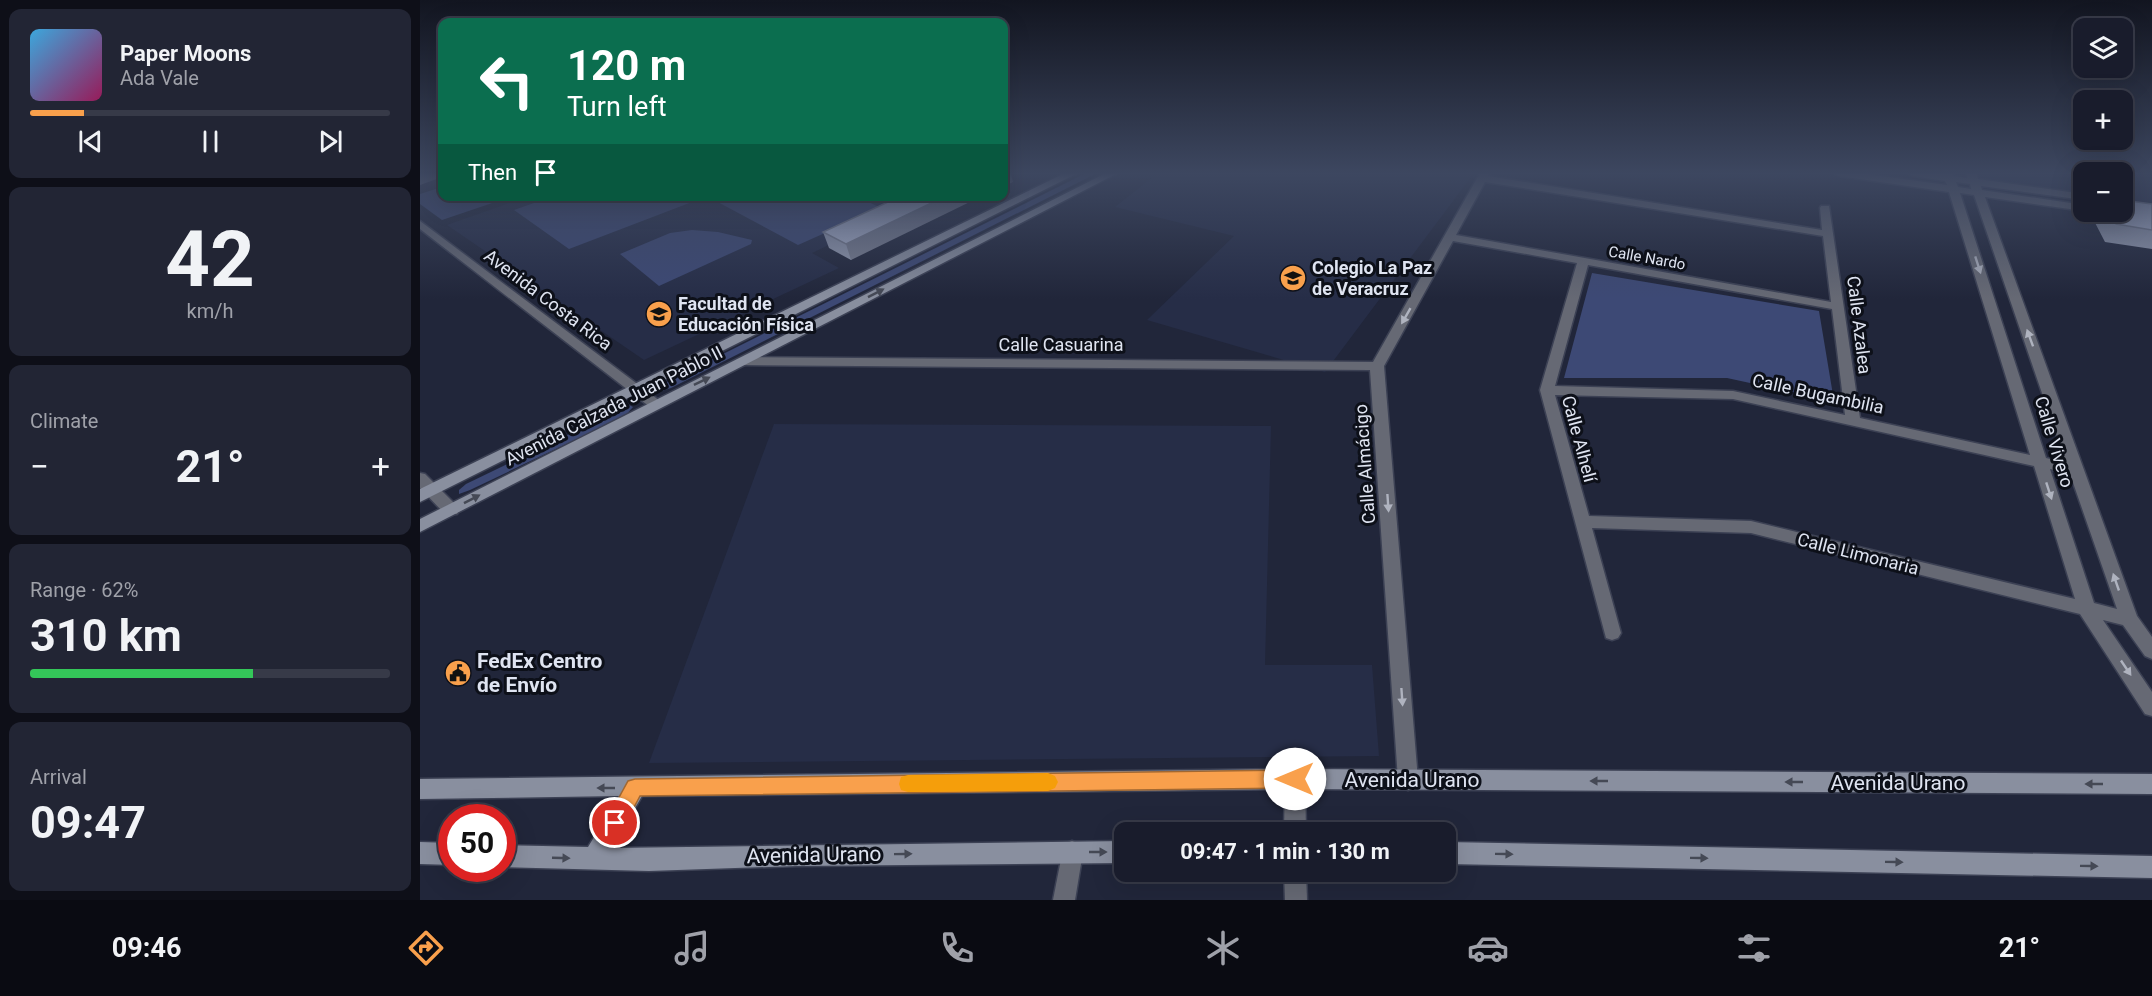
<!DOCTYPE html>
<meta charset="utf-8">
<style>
body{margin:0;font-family:Roboto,sans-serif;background:#222534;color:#f1f3f6;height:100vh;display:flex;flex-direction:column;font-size:22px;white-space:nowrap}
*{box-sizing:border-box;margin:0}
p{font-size:20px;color:#9fa1a9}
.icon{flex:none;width:33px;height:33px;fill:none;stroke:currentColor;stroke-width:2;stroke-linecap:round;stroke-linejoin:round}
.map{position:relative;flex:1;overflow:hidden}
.details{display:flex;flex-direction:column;gap:9px;padding:9px;background:#0e0f18;width:420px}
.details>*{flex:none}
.hud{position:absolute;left:18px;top:18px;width:570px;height:183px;border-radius:12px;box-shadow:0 6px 24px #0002,0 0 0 2px #373a48;background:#0b6e4f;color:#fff;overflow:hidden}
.tools{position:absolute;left:1653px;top:18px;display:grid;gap:12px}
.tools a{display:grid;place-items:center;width:60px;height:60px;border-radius:12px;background:#191c2c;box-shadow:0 6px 24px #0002,0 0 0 2px #373a48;font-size:30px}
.speed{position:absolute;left:18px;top:804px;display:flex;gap:12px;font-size:30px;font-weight:700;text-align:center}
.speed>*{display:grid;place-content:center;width:78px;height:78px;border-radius:50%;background:#191c2c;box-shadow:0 6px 24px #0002,0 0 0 2px #373a48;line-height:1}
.speed .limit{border:9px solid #d22;background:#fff;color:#111}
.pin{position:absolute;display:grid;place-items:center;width:51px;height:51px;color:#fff;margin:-26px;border:3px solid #fff;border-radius:50%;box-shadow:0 2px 6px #0007}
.me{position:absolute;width:66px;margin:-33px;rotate:270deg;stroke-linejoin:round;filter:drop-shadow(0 0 4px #0008)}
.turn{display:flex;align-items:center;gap:21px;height:126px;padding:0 30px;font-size:27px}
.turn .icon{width:78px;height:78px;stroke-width:2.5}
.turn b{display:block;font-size:42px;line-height:51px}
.then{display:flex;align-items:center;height:57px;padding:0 30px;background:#0003;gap:12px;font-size:22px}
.big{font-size:45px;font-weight:700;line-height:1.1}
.details .tile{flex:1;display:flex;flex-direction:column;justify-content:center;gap:9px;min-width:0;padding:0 21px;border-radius:12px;background:#222534}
.details .dial{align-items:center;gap:0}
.dial b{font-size:78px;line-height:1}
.song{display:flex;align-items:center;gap:18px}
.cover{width:72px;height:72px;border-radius:9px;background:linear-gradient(135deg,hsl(200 70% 55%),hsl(330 70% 35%))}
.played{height:6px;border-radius:3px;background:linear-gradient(90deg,#f9a04c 15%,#373a48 15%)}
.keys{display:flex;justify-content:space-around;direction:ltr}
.heat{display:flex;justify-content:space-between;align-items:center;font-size:33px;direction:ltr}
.charge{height:9px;border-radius:4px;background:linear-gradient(90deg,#34c759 62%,#373a48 0)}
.trip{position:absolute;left:694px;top:822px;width:342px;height:60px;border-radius:12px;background:#191c2c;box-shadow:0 6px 24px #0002,0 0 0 2px #373a48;font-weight:700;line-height:60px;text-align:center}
.tabs{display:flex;height:96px;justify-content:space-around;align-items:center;background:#0a0b12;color:#9fa1a9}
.tabs .icon{width:42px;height:42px}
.tabs .current{color:#f9a04c}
.tabs b{font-size:27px;color:#f1f3f6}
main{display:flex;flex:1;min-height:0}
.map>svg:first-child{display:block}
.built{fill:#262d47}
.green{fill:#3d4975}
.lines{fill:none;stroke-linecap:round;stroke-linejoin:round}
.minor-casing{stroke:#3c4154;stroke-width:3}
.secondary-casing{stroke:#3c4154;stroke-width:3}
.minor{fill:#666974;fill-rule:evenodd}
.secondary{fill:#898f9f;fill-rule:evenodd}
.wall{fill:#969db2}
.shaded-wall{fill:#7a7f91}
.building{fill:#aeb6cf;stroke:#7a7f91;stroke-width:1.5}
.oneway{fill:#afb3bf}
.oneway2{fill:#454955}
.route{fill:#f9a04c;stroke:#a26831;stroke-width:1.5}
.slow{fill:#f59e0b}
.labels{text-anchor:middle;stroke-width:6;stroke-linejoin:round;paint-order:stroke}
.far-street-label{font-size:15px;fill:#dfe4f1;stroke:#0d1019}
.poi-label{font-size:18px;font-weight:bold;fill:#dfe4f1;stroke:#0d1019;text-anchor:start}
.street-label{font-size:18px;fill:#dfe4f1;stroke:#0d1019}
.near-poi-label{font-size:21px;font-weight:bold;fill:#dfe4f1;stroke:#0d1019;text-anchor:start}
.near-street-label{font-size:21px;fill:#dfe4f1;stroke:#0d1019}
</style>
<main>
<section class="details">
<div class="tile">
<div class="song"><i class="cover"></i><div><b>Paper Moons</b><p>Ada Vale</p></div></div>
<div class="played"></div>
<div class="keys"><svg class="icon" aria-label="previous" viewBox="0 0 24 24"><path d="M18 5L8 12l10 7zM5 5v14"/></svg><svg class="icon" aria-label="pause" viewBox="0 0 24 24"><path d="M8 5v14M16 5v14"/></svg><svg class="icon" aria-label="next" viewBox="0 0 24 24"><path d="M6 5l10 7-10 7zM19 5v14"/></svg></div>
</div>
<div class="tile dial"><b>42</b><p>km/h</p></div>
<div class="tile"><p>Climate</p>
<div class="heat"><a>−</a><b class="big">21°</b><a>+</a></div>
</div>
<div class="tile"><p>Range · 62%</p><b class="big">310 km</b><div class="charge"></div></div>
<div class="tile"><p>Arrival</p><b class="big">09:47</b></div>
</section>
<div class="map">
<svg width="1732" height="900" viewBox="0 0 1732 900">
<rect width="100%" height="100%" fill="#21263a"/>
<g class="built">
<path d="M 738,173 L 1054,173 L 905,372 L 727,320 L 814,236 L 695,207 Z"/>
<path d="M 1510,173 L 1663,173 L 1663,194 L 1568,181 Z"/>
<path d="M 1703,173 L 1732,173 L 1732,204 L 1703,200 Z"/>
<path d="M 106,197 L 510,197 L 392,253 L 419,268 L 224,360 L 27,225 Z"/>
<path d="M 354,424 L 851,426 L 845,665 L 952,665 L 959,756 L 229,763 Z"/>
</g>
<g class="green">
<path d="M 666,173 L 677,173 L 251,388 L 242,391 L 241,385 Z"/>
<path d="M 22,187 L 22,196 L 90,197 L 22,220 L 0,204 L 0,194 Z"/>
<path d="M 303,196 L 438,197 L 461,208 L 378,245 L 294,200 Z"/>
<path d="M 131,197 L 131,196 L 285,197 L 149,249 L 94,210 Z"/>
<path d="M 272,230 L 298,232 L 332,240 L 331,244 L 239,286 L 200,254 L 250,233 Z"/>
<path d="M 1172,273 L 1399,311 L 1414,401 L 1307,378 L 1144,378 Z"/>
<path d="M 209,405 L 213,407 L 205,416 L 50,490 L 39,494 L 39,490 L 46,484 Z"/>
</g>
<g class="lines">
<defs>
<g id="minor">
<path d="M 1060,173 L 1070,173 L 1068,176 L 1402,230 L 1400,208 L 1401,206 L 1409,206 L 1440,418 L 1610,455 L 1529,192 L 1419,176 L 1414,173 L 1439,173 L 1527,185 L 1525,181 L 1493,176 L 1488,173 L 1533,173 L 1534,176 L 1547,178 L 1546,173 L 1556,173 L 1558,179 L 1664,194 L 1664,200 L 1561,186 L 1562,190 L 1664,205 L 1664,211 L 1565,197 L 1717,616 L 1732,637 L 1732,659 L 1725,656 L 1703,625 L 1683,620 L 1732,692 L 1732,716 L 1725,714 L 1660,614 L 1331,533 L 1172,528 L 1201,633 L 1198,638 L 1192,640 L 1186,638 L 1120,390 L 1157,263 L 1033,241 L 964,366 L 998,780 L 995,787 L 988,790 L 981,787 L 978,780 L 950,370 L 324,365 L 317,361 L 324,357 L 953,362 ZM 1065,182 L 1403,236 L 1411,302 L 1036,235 ZM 1536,182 L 1550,184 L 1551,189 L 1538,187 ZM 1540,193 L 1554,195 L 1646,463 L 1626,458 ZM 1168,265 L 1412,309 L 1425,415 L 1313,391 L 1135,386 ZM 1135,395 L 1313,399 L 1614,466 L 1655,599 L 1331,521 L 1169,516 ZM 1630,469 L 1650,474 L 1697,609 L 1674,603 Z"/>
<path d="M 0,221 L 240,401 L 242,404 L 240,407 L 230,407 L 0,229 Z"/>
<path d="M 0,473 L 5,474 L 37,506 L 39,510 L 37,514 L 25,514 L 0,488 Z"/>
<path d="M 875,769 L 882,772 L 885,779 L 886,832 L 864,832 L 865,779 L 868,772 Z"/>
<path d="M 652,841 L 660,844 L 663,852 L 655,900 L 633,900 L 644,844 Z"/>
<path d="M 864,872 L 886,872 L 887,900 L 865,900 Z"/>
</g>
<g id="secondary">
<path d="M 645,173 L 658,173 L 0,502 L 0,489 Z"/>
<path d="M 686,173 L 698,173 L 0,532 L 0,519 Z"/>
<path d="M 875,769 L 1732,774 L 1732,794 L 875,789 L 222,796 L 192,848 L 705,841 L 705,863 L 377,866 L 229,871 L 82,867 L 82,845 L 168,847 L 199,796 L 0,799 L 0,779 Z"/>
<path d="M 0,842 L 32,843 L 32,865 L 0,864 Z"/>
<path d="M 1026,842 L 1732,856 L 1732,878 L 1026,864 Z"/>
</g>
</defs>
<use href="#minor" class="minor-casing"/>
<use href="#secondary" class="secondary-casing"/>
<use href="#minor" class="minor"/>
<use href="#secondary" class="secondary"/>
</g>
<g class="wall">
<path d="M 481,196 L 431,260 L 409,248 L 403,232 Z"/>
<path d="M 1732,204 L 1732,249 L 1685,242 L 1671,215 L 1673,212 L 1702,212 Z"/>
</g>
<g class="shaded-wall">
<path d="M 0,173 L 22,173 L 22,177 L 0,185 Z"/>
<path d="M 584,173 L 591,173 L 593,182 L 584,186 Z"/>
<path d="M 526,196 L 562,196 L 431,260 L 426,244 Z"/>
</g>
<g class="building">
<path d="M 481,196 L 526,196 L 426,244 L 403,232 Z"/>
<path d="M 1702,200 L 1732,204 L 1732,230 L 1696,224 L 1689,212 L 1702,212 Z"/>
</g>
<defs><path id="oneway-solid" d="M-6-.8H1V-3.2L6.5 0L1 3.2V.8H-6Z" transform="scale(1.5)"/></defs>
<g class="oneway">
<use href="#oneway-solid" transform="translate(1558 265) rotate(72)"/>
<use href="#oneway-solid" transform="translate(986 316) rotate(120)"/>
<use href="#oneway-solid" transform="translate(1610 338) rotate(-110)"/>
<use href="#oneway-solid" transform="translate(1629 491) rotate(72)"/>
<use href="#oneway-solid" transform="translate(968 503) rotate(86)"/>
<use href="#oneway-solid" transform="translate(1696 582) rotate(-109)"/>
<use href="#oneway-solid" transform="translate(1706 668) rotate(56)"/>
<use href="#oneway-solid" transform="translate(982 697) rotate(86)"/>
</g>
<g class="oneway2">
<use href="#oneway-solid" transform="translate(456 293) rotate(-27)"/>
<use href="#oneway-solid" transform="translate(282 381) rotate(-26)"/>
<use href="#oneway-solid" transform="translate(52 499) rotate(-27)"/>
<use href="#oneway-solid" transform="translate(1179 781) rotate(-180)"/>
<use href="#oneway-solid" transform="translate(1374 782) rotate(-180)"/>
<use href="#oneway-solid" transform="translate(1674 784) rotate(-180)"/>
<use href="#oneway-solid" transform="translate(186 788) rotate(180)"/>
<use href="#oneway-solid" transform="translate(678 852)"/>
<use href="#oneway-solid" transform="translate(483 854) rotate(-1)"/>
<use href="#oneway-solid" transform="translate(1084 854) rotate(1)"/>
<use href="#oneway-solid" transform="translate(141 858) rotate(2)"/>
<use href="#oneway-solid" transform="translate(1279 858) rotate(1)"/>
<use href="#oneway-solid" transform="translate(1474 862) rotate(1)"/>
<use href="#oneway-solid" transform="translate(1669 866) rotate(1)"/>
</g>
<linearGradient id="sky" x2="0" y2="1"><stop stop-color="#121520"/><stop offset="0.58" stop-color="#3d4760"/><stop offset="1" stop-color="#3d4760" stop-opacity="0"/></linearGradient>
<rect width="1732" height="299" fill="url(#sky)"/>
<path class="route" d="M 875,770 L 881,773 L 884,779 L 881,785 L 875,788 L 220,796 L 202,830 L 195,833 L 188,830 L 185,823 L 208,781 L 215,779 Z"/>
<path class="slow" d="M 628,773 L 635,776 L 638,782 L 635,788 L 628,791 L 488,792 L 481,790 L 479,784 L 481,777 L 488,775 Z"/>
<defs>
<symbol id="school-disc" viewBox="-11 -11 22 22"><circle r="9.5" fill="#f9a04c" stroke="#0d1019"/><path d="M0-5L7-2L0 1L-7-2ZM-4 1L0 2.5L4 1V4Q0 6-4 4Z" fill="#111"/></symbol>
<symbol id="university-disc" viewBox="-11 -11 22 22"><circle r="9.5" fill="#f9a04c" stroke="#0d1019"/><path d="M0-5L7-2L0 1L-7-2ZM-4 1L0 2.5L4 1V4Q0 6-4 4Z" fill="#111"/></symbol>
<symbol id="civic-disc" viewBox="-11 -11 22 22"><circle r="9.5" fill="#f9a04c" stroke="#0d1019"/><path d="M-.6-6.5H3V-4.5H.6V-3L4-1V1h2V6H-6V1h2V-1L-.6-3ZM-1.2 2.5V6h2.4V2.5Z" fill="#111"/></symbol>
</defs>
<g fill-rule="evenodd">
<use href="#school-disc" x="858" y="263" width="30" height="30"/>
<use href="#university-disc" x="224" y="299" width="30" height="30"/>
<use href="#civic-disc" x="23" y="658" width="30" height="30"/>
</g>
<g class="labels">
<g class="far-street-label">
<text transform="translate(1227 258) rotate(10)" y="5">Calle Nardo</text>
</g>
<g class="poi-label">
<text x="892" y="274">Colegio La Paz<tspan x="892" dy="21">de Veracruz</tspan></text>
<text x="258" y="310">Facultad de<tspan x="258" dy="21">Educación Física</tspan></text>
</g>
<g class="street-label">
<text transform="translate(128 300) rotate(37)" y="6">Avenida Costa Rica</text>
<text transform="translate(1439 325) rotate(83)" y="6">Calle Azalea</text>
<text x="641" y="351">Calle Casuarina</text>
<text transform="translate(1398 394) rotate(12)" y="6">Calle Bugambilia</text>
<text transform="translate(194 406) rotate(-27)" y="6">Avenida Calzada Juan Pablo II</text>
<text transform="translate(1159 439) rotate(75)" y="6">Calle Alhelí</text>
<text transform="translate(1634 442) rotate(73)" y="6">Calle Vivero</text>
<text transform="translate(945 464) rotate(-94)" y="6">Calle Almácigo</text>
<text transform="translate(1438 554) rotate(14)" y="6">Calle Limonaria</text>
</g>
<g class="near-poi-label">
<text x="57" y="668">FedEx Centro<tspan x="57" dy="24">de Envío</tspan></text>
</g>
<g class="near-street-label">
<text x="992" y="787">Avenida Urano</text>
<text x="1478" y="790">Avenida Urano</text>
<text transform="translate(394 855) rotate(-1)" y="7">Avenida Urano</text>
</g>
</g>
</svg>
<div class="tools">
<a><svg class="icon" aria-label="layers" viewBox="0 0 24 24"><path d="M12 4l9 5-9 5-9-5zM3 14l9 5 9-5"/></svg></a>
<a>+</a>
<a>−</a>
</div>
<div class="speed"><div class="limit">50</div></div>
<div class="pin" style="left:195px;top:823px;background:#d93025"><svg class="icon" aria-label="arrive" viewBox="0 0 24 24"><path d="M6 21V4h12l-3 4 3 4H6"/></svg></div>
<svg class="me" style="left:875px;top:779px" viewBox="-20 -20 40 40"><circle r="19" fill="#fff"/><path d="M0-13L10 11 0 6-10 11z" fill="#f9a04c"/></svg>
<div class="trip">09:47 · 1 min · 130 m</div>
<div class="hud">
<div class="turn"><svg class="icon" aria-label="left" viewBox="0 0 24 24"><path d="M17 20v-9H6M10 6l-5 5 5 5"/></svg><div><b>120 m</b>Turn left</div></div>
<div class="then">Then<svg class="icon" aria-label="arrive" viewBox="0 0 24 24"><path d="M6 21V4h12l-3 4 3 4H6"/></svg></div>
</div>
</div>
</main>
<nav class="tabs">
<b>09:46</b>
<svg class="icon current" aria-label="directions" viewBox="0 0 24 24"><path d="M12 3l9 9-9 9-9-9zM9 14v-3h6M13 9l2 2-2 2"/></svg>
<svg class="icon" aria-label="music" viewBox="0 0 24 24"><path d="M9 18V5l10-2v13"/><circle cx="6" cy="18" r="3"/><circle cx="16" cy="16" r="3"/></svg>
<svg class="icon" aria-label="phone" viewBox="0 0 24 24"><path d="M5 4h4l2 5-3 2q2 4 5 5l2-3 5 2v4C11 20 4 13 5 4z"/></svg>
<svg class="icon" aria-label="climate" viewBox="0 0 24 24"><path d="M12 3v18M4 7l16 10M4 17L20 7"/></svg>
<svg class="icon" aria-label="car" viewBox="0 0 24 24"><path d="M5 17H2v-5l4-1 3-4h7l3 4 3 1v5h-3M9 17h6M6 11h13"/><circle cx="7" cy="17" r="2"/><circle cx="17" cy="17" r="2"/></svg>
<svg class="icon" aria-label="filters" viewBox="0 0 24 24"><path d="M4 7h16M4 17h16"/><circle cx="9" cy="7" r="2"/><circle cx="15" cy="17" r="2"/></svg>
<b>21°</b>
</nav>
